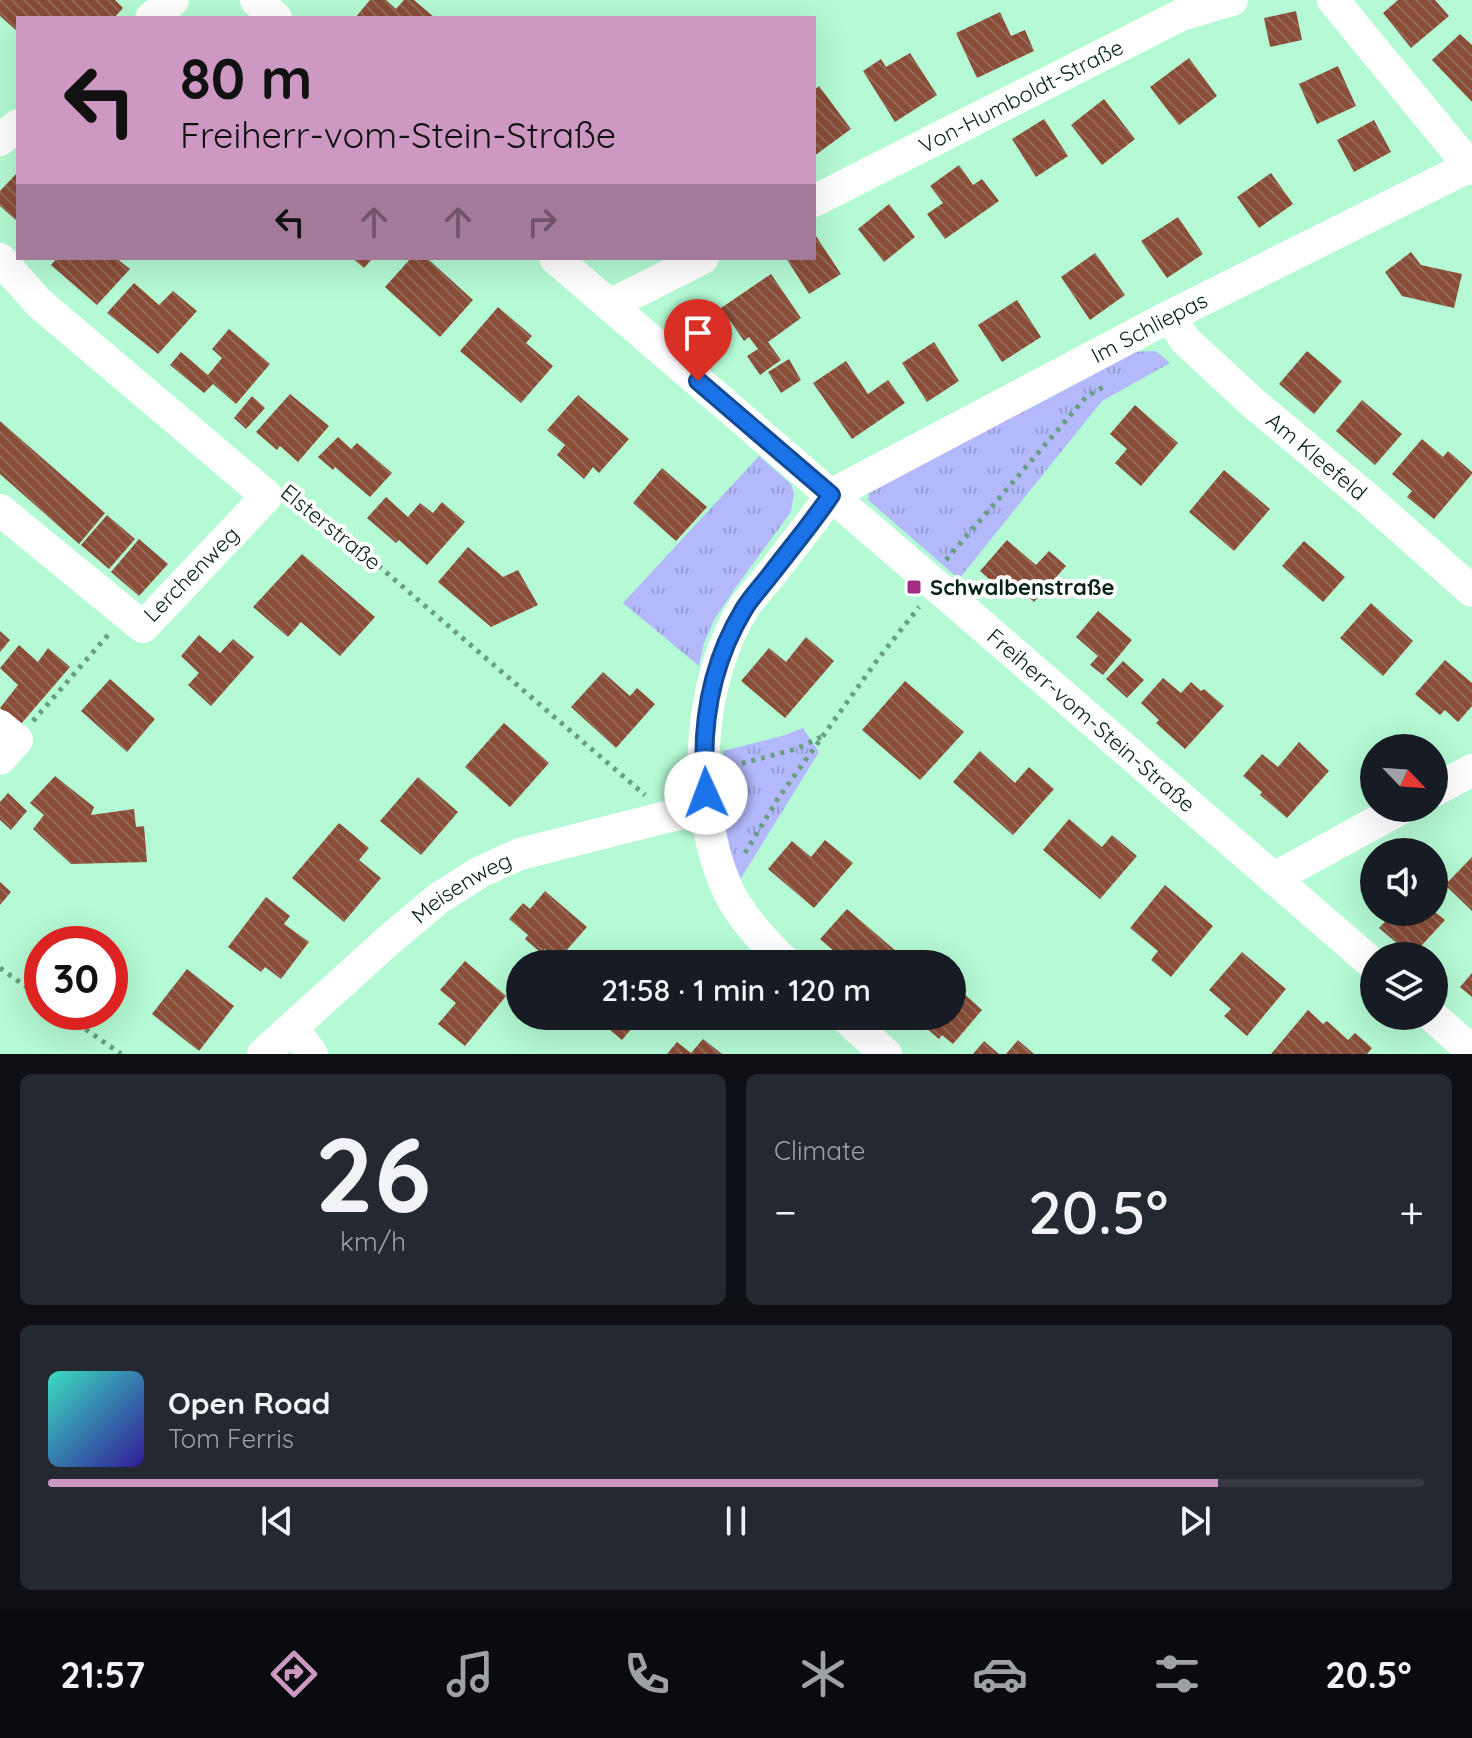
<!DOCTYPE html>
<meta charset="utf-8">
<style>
body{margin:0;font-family:Quicksand,sans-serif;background:#242831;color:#f1f3f6;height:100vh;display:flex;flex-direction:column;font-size:30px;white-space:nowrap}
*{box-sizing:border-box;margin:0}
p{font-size:26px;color:#9ea1a6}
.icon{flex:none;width:44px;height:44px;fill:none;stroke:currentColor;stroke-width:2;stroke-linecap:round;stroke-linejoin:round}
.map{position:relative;height:1054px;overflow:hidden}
.drawer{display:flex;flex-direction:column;gap:20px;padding:20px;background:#0d0f14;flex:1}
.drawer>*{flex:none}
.hud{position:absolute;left:16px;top:16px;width:800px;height:244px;border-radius:0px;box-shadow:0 8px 32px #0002;background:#cd99c2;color:#111;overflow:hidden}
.needle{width:52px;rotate:115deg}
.controls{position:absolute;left:1360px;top:734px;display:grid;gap:16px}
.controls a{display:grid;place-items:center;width:88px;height:88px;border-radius:50%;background:#171b24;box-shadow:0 8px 32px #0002;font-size:40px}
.speed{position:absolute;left:24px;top:926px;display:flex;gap:16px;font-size:40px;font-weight:700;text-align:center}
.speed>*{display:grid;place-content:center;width:104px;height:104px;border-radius:50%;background:#171b24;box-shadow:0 8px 32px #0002;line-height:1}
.speed .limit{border:12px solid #d22;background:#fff;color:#111}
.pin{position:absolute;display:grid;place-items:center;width:68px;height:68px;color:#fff;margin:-82px -34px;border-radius:50% 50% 50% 0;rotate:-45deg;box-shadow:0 0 8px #0007}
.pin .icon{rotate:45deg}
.me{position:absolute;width:88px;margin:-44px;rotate:358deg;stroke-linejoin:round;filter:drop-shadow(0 0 6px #0008)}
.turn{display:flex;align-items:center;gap:28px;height:168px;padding:0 32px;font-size:36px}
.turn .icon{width:104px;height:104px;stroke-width:2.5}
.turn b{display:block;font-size:56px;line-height:68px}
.lanes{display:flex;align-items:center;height:76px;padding:0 32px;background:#0003;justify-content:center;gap:40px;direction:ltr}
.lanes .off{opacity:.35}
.big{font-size:60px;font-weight:600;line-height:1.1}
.drawer .tile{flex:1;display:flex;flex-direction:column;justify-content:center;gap:12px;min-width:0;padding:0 28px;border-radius:12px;background:#242831}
.drawer .dial{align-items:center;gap:0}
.dial b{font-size:104px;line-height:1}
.song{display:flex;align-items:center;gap:24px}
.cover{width:96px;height:96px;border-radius:12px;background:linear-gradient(135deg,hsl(170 70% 55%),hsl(250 70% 35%))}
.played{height:8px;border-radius:4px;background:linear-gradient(90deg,#cd99c2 85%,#363941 85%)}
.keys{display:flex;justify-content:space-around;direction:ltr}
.heat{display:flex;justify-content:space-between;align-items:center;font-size:44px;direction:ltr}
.drawer .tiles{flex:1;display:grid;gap:20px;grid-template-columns:1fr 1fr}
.tile:last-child{grid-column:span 2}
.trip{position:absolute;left:506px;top:950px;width:460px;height:80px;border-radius:40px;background:#171b24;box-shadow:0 8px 32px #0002;font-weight:600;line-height:80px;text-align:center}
.menu{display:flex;height:128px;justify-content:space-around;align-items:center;background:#090b0e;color:#9ea1a6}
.menu .icon{width:56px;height:56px}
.menu .on{color:#cd99c2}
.menu b{font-size:36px;color:#f1f3f6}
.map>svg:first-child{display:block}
.grass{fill:url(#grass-tufts)}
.building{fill:url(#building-back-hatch)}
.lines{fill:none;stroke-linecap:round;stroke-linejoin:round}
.path{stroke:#699e82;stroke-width:5;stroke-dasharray:4 6;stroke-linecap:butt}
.street{stroke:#fff;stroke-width:32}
.route-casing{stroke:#114b97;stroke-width:20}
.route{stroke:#1a73e8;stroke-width:14}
.poi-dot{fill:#a22b83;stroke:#fff;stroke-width:3}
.labels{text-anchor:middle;stroke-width:8;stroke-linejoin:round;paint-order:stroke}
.street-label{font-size:22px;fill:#072416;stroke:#fff}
.poi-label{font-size:22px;font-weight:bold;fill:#072416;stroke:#fff;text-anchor:start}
</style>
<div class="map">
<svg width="1472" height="1054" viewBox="0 0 1472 1054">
<defs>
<pattern id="grass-tufts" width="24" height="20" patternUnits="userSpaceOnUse" patternTransform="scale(2)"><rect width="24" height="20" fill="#b3b9fb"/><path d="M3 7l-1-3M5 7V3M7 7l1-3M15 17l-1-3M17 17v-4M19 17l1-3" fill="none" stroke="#989fd6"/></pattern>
<pattern id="building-back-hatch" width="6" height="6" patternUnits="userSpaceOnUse" patternTransform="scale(2)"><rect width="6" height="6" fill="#894d38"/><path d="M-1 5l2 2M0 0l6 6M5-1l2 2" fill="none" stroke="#946958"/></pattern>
</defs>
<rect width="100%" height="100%" fill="#b4fad4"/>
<g class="grass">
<path d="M 1156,351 L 1170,363 L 1102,401 L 959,579 L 868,500 L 870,487 L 1131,352 Z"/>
<path d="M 759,456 L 791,484 L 794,493 L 791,512 L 736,587 L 714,620 L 704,643 L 699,666 L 623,603 Z"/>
<path d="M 803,728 L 819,752 L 738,883 L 724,823 L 723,751 L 785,735 Z"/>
</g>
<g class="building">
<path d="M 0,0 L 115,0 L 123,8 L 114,18 L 18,18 L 18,32 L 0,16 Z"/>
<path d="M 370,0 L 386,0 L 396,9 L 404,0 L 414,0 L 435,18 L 355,18 Z"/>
<path d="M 1398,0 L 1435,0 L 1449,16 L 1411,48 L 1383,13 Z"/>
<path d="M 1296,11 L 1302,40 L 1270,47 L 1264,18 Z"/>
<path d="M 1000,12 L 1011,36 L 1025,30 L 1034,51 L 977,78 L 956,33 Z"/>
<path d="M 1460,34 L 1472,45 L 1472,102 L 1432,60 Z"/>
<path d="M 910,53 L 937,95 L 895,122 L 863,71 L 881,59 L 886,67 Z"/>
<path d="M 1189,58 L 1217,96 L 1179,125 L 1150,87 Z"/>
<path d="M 1338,66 L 1356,106 L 1317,124 L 1299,84 Z"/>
<path d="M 819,86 L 851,129 L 814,156 L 814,90 Z"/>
<path d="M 1104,99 L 1135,139 L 1102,165 L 1071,125 Z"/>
<path d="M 1044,119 L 1068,156 L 1036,177 L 1012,139 Z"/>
<path d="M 1374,120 L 1391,152 L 1354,172 L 1337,140 Z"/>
<path d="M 959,165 L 973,185 L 982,179 L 999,201 L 945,239 L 927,214 L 943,203 L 930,186 Z"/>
<path d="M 1271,173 L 1293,204 L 1259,228 L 1237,197 Z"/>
<path d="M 16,174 L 18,176 L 18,222 L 0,206 L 0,191 Z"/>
<path d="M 889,204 L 915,237 L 884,262 L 858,229 Z"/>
<path d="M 1178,217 L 1203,254 L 1167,278 L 1141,241 Z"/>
<path d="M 816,236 L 841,274 L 809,294 L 786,258 L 814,258 L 814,238 Z"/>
<path d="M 1411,252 L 1421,265 L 1462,274 L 1454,308 L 1402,296 L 1385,272 Z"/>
<path d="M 1095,253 L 1125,295 L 1090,320 L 1061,277 Z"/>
<path d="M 57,258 L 116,258 L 130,269 L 97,305 L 51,265 Z"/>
<path d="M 352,258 L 373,258 L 364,268 Z"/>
<path d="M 411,258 L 427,258 L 473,300 L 440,337 L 385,287 Z"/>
<path d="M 771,274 L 801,318 L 768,342 L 781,360 L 760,375 L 747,356 L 758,349 L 749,337 L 744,341 L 721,308 Z"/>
<path d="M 134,283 L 159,305 L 173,291 L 197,311 L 158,354 L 107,313 Z"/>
<path d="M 1017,300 L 1041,337 L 1002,362 L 978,325 Z"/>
<path d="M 498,307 L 532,336 L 526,343 L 553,366 L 521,403 L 460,351 Z"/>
<path d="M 229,329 L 270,364 L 236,404 L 213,384 L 204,393 L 170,365 L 181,352 L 208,375 L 222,358 L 212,349 Z"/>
<path d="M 934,342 L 959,381 L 927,402 L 902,363 Z"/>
<path d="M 1307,351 L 1342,381 L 1314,414 L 1279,384 Z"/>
<path d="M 789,359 L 801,380 L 781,393 L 768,372 Z"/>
<path d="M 846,361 L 868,394 L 888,380 L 905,403 L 852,439 L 813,383 Z"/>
<path d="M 290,394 L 329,426 L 298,462 L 280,446 L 277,450 L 256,432 Z"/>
<path d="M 578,395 L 629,439 L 599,473 L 593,467 L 584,479 L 557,455 L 565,445 L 547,430 Z"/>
<path d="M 252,396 L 265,408 L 246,429 L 234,418 Z"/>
<path d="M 1362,400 L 1402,434 L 1375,465 L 1336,431 Z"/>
<path d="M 1135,405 L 1178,443 L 1141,486 L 1115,463 L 1127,449 L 1110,434 Z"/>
<path d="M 0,421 L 105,513 L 79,544 L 0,474 Z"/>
<path d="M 338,437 L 351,449 L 357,443 L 392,473 L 370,497 L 335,467 L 333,470 L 318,457 Z"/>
<path d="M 1422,439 L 1443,457 L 1448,451 L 1472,472 L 1472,474 L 1434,519 L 1407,497 L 1412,491 L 1392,474 Z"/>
<path d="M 662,468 L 707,507 L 676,541 L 633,503 Z"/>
<path d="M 1224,470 L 1270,509 L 1234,551 L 1189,512 Z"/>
<path d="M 386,497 L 408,517 L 420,503 L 433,513 L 442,502 L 465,522 L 427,565 L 399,540 L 396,543 L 367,518 Z"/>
<path d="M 107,515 L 135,539 L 109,569 L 81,545 Z"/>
<path d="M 139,539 L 168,564 L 139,596 L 111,572 Z"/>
<path d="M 1007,540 L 1036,565 L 1049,551 L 1066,566 L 1034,602 L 1020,589 L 1012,599 L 980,571 Z"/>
<path d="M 1304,541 L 1345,577 L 1323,602 L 1282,566 Z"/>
<path d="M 468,547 L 503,577 L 518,570 L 538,605 L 491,627 L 438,582 Z"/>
<path d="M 302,554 L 375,617 L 340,656 L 301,622 L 288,637 L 253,607 Z"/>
<path d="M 1371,603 L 1413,641 L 1383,676 L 1340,638 Z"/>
<path d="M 1098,611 L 1132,640 L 1103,675 L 1090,665 L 1098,656 L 1076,637 Z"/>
<path d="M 0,631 L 10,640 L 0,652 Z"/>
<path d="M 199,635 L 220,653 L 233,639 L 254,657 L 211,706 L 188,685 L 199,673 L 181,656 Z"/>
<path d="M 806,637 L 834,661 L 785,718 L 741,681 L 769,648 L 786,662 Z"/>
<path d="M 19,645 L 38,662 L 48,648 L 70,667 L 20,725 L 0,708 L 18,685 L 0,668 Z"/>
<path d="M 1445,660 L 1472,683 L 1472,706 L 1458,722 L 1445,710 L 1440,715 L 1415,694 Z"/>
<path d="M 1123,661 L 1144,680 L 1127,698 L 1106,679 Z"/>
<path d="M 603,672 L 630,696 L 637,688 L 655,704 L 616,748 L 571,707 Z"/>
<path d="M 1163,678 L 1181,693 L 1191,682 L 1201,691 L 1204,689 L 1224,706 L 1185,749 L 1156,723 L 1159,720 L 1141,703 Z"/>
<path d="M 110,679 L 155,719 L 127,752 L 81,711 Z"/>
<path d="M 905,681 L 964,732 L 920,780 L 862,730 Z"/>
<path d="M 504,723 L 549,763 L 510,807 L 465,767 Z"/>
<path d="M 1299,742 L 1329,771 L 1287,818 L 1260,795 L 1262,792 L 1243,776 L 1262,754 L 1278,767 Z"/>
<path d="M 980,751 L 1015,783 L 1029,767 L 1054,789 L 1013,835 L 953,782 Z"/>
<path d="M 55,776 L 94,807 L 91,815 L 134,809 L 136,827 L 144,826 L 147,862 L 71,864 L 33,829 L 44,815 L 30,803 Z"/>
<path d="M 418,777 L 458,812 L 421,855 L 380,821 Z"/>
<path d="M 8,793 L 27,811 L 11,830 L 0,820 L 0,802 Z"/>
<path d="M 1069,819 L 1102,847 L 1112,835 L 1137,856 L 1100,899 L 1043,850 Z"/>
<path d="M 339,823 L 369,848 L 359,860 L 381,878 L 344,922 L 292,878 Z"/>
<path d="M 825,840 L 853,863 L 814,908 L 768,869 L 792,841 L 811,857 Z"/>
<path d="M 1472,857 L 1472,911 L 1445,885 Z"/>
<path d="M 0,882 L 11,892 L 0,905 Z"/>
<path d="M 1165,885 L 1213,926 L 1171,977 L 1151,960 L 1158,951 L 1130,928 Z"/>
<path d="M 545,891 L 587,927 L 558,960 L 545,949 L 541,953 L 525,939 L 528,935 L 509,919 L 523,903 L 530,909 Z"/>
<path d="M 266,897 L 290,916 L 284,924 L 309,942 L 281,979 L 265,967 L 261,972 L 228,947 Z"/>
<path d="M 847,909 L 896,951 L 885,964 L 849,964 L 820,939 Z"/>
<path d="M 1394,912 L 1435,912 L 1445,920 L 1412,956 L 1379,928 Z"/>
<path d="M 1242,952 L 1286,989 L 1247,1036 L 1224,1016 L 1231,1009 L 1209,990 Z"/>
<path d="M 465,961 L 506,996 L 465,1046 L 438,1024 L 456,1003 L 440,990 Z"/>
<path d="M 187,969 L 234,1006 L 199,1051 L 152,1014 Z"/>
<path d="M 1472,973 L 1472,997 L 1460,987 Z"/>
<path d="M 952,983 L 982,1010 L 953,1044 L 942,1035 L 939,1039 L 912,1016 L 952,1016 Z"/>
<path d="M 1308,1010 L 1323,1024 L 1327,1021 L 1348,1040 L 1355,1033 L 1372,1048 L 1367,1054 L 1271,1054 Z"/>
<path d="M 593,1016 L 642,1016 L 622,1040 Z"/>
<path d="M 703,1039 L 722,1054 L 667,1054 L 677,1042 L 691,1053 Z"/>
<path d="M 1018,1040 L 1034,1054 L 1006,1054 Z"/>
<path d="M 984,1041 L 999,1054 L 973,1054 Z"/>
</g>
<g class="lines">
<g class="path">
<path d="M 295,494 L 645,795"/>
<path d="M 946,560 L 1086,397 L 1103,387"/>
<path d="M 33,721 L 108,635"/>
<path d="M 732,766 L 796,749 L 821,737"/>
<path d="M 745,853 L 777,800 L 878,659 L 919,607"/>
<path d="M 0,968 L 42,998"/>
<path d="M 61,1012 L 121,1054"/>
</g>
<g class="street">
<path d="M 256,0 L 276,18"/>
<path d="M 1333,0 L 1472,169"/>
<path d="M 151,18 L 173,0"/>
<path d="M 0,140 L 18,125"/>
<path id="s1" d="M 814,201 L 1181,15 L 1232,0"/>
<path id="s2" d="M 555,258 L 933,583 L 1374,965"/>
<path d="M 0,259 L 39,303 L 267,496 L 143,627 L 0,510"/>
<path d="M 610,305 L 703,258"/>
<path id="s3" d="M 1170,316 L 1185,340 L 1253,403 L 1368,499 L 1472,591"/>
<path d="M 0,726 L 17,740 L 0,759"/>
<path d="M 1434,791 L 1472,770"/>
<path d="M 1274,878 L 1402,808"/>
<path id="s4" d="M 787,964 C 766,944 739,915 727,888 C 691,808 696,681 745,606 C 753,595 763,584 772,573 C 792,547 812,522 831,495 L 1170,316 L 1472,165"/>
<path d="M 844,1016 L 886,1054"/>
<path d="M 1432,1016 L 1472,1051"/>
<path d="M 293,1028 L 312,1054"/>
<path id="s5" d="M 263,1054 L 389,940 L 439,898 L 480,872 L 520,854 L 670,816 L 707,810"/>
</g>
</g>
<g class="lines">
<defs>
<path id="route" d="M 698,381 L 831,495 C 812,523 791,548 771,574 C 762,586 752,596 744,609 C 710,665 700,729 706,793"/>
</defs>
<use href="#route" class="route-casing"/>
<use href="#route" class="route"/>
</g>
<rect class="poi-dot" x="906" y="579" width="16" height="16" rx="4"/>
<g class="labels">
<g class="street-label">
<text dy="8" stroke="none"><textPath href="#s1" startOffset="232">Von-Humboldt-Straße</textPath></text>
<text dy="8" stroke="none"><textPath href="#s4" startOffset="890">Im Schliepas</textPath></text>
<text dy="8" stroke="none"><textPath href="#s3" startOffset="204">Am Kleefeld</textPath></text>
<text transform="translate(331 527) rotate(39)" y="8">Elsterstraße</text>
<text transform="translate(191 574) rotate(-45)" y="8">Lerchenweg</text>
<text dy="8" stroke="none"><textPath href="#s2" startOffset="708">Freiherr-vom-Stein-Straße</textPath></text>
<text dy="8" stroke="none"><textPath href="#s5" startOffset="260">Meisenweg</textPath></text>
</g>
<g class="poi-label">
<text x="930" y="595">Schwalbenstraße</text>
</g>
</g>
</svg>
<div class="controls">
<a><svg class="needle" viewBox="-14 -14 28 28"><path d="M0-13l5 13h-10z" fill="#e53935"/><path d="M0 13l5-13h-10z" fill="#9ea1a6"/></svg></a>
<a><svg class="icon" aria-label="sound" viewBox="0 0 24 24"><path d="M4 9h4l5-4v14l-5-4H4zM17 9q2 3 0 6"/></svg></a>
<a><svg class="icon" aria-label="layers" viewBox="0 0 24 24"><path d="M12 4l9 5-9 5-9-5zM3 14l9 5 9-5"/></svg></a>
</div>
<div class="speed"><div class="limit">30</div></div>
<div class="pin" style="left:698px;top:381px;background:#d93025"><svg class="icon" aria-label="arrive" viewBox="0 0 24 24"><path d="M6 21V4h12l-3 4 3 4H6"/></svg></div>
<svg class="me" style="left:706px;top:793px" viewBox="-20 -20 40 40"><circle r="19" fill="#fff"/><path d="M0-13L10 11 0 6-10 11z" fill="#1a73e8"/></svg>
<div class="trip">21:58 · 1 min · 120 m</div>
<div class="hud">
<div class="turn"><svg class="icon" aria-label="left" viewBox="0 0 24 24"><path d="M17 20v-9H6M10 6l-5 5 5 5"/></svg><div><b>80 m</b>Freiherr-vom-Stein-Straße</div></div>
<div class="lanes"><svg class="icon" aria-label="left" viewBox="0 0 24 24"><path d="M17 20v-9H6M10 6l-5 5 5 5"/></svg><svg class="icon off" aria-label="ahead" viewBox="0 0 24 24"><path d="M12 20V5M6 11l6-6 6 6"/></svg><svg class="icon off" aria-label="ahead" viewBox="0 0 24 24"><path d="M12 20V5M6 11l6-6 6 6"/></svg><svg class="icon off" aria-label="right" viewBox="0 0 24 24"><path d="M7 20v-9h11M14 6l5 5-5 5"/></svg></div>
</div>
</div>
<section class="drawer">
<div class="tiles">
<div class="tile dial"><b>26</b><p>km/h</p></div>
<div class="tile"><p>Climate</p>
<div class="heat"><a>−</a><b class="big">20.5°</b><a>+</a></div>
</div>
<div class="tile">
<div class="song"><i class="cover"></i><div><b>Open Road</b><p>Tom Ferris</p></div></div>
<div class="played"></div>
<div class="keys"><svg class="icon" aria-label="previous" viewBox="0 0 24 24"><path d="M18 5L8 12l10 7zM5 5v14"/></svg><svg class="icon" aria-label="pause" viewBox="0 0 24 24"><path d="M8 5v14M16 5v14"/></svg><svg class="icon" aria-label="next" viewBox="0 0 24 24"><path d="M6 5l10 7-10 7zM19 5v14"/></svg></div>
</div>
</div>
</section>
<nav class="menu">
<b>21:57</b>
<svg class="icon on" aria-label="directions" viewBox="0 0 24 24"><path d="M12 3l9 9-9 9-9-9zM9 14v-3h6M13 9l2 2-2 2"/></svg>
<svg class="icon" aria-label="music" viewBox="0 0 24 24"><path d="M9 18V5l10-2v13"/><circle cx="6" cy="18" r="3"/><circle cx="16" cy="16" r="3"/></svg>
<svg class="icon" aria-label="phone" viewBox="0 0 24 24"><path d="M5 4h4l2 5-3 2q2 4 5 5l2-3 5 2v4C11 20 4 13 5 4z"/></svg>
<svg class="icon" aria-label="climate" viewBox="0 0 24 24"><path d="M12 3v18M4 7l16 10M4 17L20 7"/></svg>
<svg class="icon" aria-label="car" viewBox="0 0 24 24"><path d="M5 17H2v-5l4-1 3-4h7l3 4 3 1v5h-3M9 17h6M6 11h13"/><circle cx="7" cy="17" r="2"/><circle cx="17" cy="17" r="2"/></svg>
<svg class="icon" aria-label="filters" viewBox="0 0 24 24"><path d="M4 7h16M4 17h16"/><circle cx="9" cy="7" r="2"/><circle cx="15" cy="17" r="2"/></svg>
<b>20.5°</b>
</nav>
